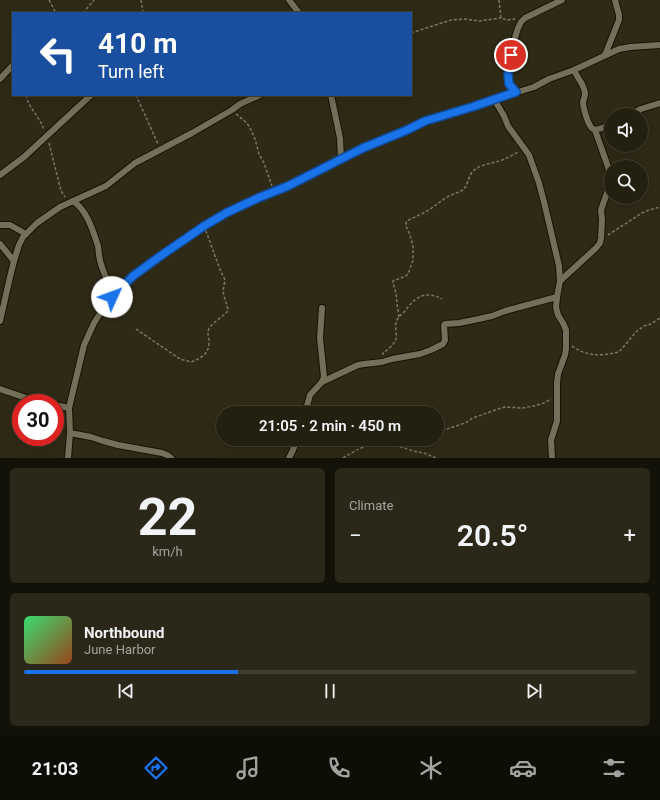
<!DOCTYPE html>
<meta charset="utf-8">
<style>
body{margin:0;font-family:Roboto,sans-serif;background:#2b2819;color:#f1f3f6;height:100vh;display:flex;flex-direction:column;font-size:15px;white-space:nowrap}
*{box-sizing:border-box;margin:0}
p{font-size:13px;color:#a3a39f}
.icon{flex:none;width:22px;height:22px;fill:none;stroke:currentColor;stroke-width:2;stroke-linecap:round;stroke-linejoin:round}
.map{position:relative;height:458px;overflow:hidden}
.details{display:flex;flex-direction:column;gap:10px;padding:10px;background:#131209;flex:1}
.details>*{flex:none}
.top-card{position:absolute;left:12px;top:12px;width:400px;height:84px;border-radius:0px;box-shadow:0 4px 16px #0002,0 0 0 1px #403e30;background:#1a4fa0;color:#fff;overflow:hidden}
.controls{position:absolute;left:604px;top:108px;display:grid;gap:8px}
.controls a{display:grid;place-items:center;width:44px;height:44px;border-radius:50%;background:#232010;box-shadow:0 4px 16px #0002,0 0 0 1px #403e30;font-size:20px}
.speed{position:absolute;left:12px;top:394px;display:flex;gap:8px;font-size:20px;font-weight:700;text-align:center}
.speed>*{display:grid;place-content:center;width:52px;height:52px;border-radius:50%;background:#232010;box-shadow:0 4px 16px #0002,0 0 0 1px #403e30;line-height:1}
.speed .limit{border:6px solid #d22;background:#fff;color:#111}
.pin{position:absolute;display:grid;place-items:center;width:34px;height:34px;color:#fff;margin:-17px;border:2px solid #fff;border-radius:50%;box-shadow:0 1px 4px #0007}
.me{position:absolute;width:44px;margin:-22px;rotate:47deg;stroke-linejoin:round;filter:drop-shadow(0 0 3px #0008)}
.turn{display:flex;align-items:center;gap:14px;height:84px;padding:0 20px;font-size:18px}
.turn .icon{width:52px;height:52px;stroke-width:2.5}
.turn b{display:block;font-size:28px;line-height:34px}
.big{font-size:30px;font-weight:600;line-height:1.1}
.details .widget{flex:1;display:flex;flex-direction:column;justify-content:center;gap:6px;min-width:0;padding:0 14px;border-radius:6px;background:#2b2819}
.details .dial{align-items:center;gap:0}
.dial b{font-size:52px;line-height:1}
.song{display:flex;align-items:center;gap:12px}
.cover{width:48px;height:48px;border-radius:6px;background:linear-gradient(135deg,hsl(140 70% 55%),hsl(20 70% 35%))}
.played{height:4px;border-radius:2px;background:linear-gradient(90deg,#1a73e8 35%,#403e30 35%)}
.keys{display:flex;justify-content:space-around;direction:ltr}
.heat{display:flex;justify-content:space-between;align-items:center;font-size:22px;direction:ltr}
.details .tiles{flex:1;display:grid;gap:10px;grid-template-columns:1fr 1fr}
.widget:last-child{grid-column:span 2}
.trip{position:absolute;left:216px;top:406px;width:228px;height:40px;border-radius:20px;background:#232010;box-shadow:0 4px 16px #0002,0 0 0 1px #403e30;font-weight:600;line-height:40px;text-align:center}
.menu{display:flex;height:64px;justify-content:space-around;align-items:center;background:#0e0d06;color:#a3a39f}
.menu .icon{width:28px;height:28px}
.menu .active{color:#1a73e8}
.menu b{font-size:18px;color:#f1f3f6}
.map>svg:first-child{display:block}
.lines{fill:none;stroke-linecap:round;stroke-linejoin:round}
.minor-casing{stroke:#171202;stroke-width:8}
.path{stroke:#7b7766;stroke-width:1.5;stroke-dasharray:3 2;stroke-linecap:butt}
.minor{stroke:#746f59;stroke-width:6}
.route-casing{stroke:#114b97;stroke-width:10}
.route{stroke:#1a73e8;stroke-width:7}
</style>
<div class="map">
<svg width="660" height="458" viewBox="0 0 660 458">
<rect width="100%" height="100%" fill="#2f2a16"/>
<g class="lines">
<defs>
<g id="minor">
<path d="M 289,0 L 299,13"/>
<path d="M 605,55 L 619,20 L 619,15 L 615,0"/>
<path d="M 574,70 C 577,78 584,84 585,93 C 585,96 584,99 583,102 C 583,107 588,126 593,129 C 596,131 607,126 611,125"/>
<path d="M 0,79 L 13,65"/>
<path d="M 516,92 C 514,90 511,87 509,85 C 504,74 514,40 518,28 L 521,22 L 525,18 L 562,0"/>
<path d="M 331,95 L 340,138 L 341,160"/>
<path d="M 494,99 L 504,116 L 508,126 L 529,155 L 539,183 L 545,206 L 559,266 L 560,281 L 557,297 L 556,307 L 558,315 L 563,323 L 566,330 L 566,349 L 565,355 L 558,374 L 557,383 L 557,421 L 551,440 L 552,458"/>
<path d="M 630,115 L 641,109 L 660,103"/>
<path d="M 0,175 L 24,157 L 91,95"/>
<path d="M 73,201 C 87,210 93,231 98,246 C 99,253 99,260 102,267 C 105,277 111,286 112,297"/>
<path d="M 0,225 L 10,225 L 26,234"/>
<path d="M 0,244 L 14,261"/>
<path d="M 560,281 L 596,248 L 600,243 L 601,238 L 602,219 L 601,210 L 608,190 L 610,181 L 610,173 L 607,164 L 595,130"/>
<path d="M 0,321 L 10,277 L 14,261 L 19,245 L 23,237 L 37,223 L 50,214 L 60,207 L 106,186 L 135,163 L 192,133 L 232,110 L 240,104 L 260,95"/>
<path d="M 322,382 L 358,365 L 364,364 L 382,362 L 392,359 L 420,354 L 431,350 L 443,344 L 445,340 L 444,325 L 445,324 L 459,323 L 474,320 L 492,316 L 505,311 L 557,297"/>
<path d="M 0,389 L 32,400 L 47,403"/>
<path d="M 55,405 L 69,408"/>
<path d="M 305,413 L 310,395 L 322,382 L 324,377 L 320,338 L 322,308"/>
<path d="M 70,433 L 91,437 L 103,441 L 118,445 L 162,453 L 167,455 L 171,458"/>
<path d="M 68,458 L 70,433 L 69,408 L 84,345 L 94,323 L 108,301 L 133,276 L 159,257 L 204,226 L 226,213 L 258,198 L 288,186 L 363,148 L 407,130 L 425,121 L 534,87 L 549,79 L 574,70 L 619,49 L 630,47 L 660,45"/>
<path d="M 289,458 L 293,450 L 297,439"/>
</g>
</defs>
<use href="#minor" class="minor-casing"/>
<g class="path">
<path d="M 49,0 L 56,13"/>
<path d="M 141,0 L 143,13"/>
<path d="M 499,0 L 501,18 L 507,20 L 515,19"/>
<path d="M 83,13 L 94,0"/>
<path d="M 411,33 L 451,20 L 466,19 L 479,21 L 501,18"/>
<path d="M 26,95 C 29,109 40,117 44,130"/>
<path d="M 136,95 L 158,144"/>
<path d="M 236,114 L 247,123 L 251,130 L 255,139 L 259,154 L 264,163 L 272,186"/>
<path d="M 49,143 L 61,191 L 65,197"/>
<path d="M 608,235 L 642,213 L 649,210 L 660,207"/>
<path d="M 399,317 L 397,304 L 396,293 L 393,283 L 393,281 L 406,276 L 408,274 L 413,260 L 413,246 L 410,235 L 406,226 L 406,223 L 407,221 C 414,217 422,214 429,210 C 436,205 442,200 449,196 C 454,194 459,192 463,190 C 468,186 468,176 473,171 C 482,163 492,164 502,160 C 507,158 513,155 518,152"/>
<path d="M 136,329 L 180,359 L 191,362 C 202,358 210,353 209,340 C 208,335 207,331 210,327 C 214,322 222,317 227,312 L 228,309 L 224,296 L 223,291 L 225,280 L 219,267 L 206,231"/>
<path d="M 572,346 C 587,357 602,356 619,352 L 636,332 L 644,326 L 651,324 L 660,318"/>
<path d="M 383,355 L 383,353 C 387,350 394,345 396,339 C 397,334 395,328 396,323 C 397,318 401,315 405,311 C 415,297 425,290 442,299"/>
<path d="M 437,431 L 441,431 L 465,423 L 473,418 L 495,410 L 505,407 L 522,408 L 534,406 L 544,403 L 551,399"/>
<path d="M 395,445 L 413,451 L 424,453 L 436,458"/>
<path d="M 343,458 C 353,452 362,446 373,445 C 387,444 395,447 408,439"/>
</g>
<use href="#minor" class="minor"/>
</g>
<g class="lines">
<defs>
<path id="route" d="M 112,297 L 133,276 L 159,257 L 204,226 L 226,213 L 258,198 L 288,186 L 363,148 L 407,130 L 425,121 L 472,107 L 516,92 L 509,84 L 508,74 L 511,55"/>
</defs>
<use href="#route" class="route-casing"/>
<use href="#route" class="route"/>
</g>
</svg>
<div class="controls">
<a><svg class="icon" aria-label="sound" viewBox="0 0 24 24"><path d="M4 9h4l5-4v14l-5-4H4zM17 9q2 3 0 6"/></svg></a>
<a><svg class="icon" aria-label="search" viewBox="0 0 24 24"><circle cx="10" cy="10" r="6"/><path d="M15 15l6 6"/></svg></a>
</div>
<div class="speed"><div class="limit">30</div></div>
<div class="pin" style="left:511px;top:55px;background:#d93025"><svg class="icon" aria-label="arrive" viewBox="0 0 24 24"><path d="M6 21V4h12l-3 4 3 4H6"/></svg></div>
<svg class="me" style="left:112px;top:297px" viewBox="-20 -20 40 40"><circle r="19" fill="#fff"/><path d="M0-13L10 11 0 6-10 11z" fill="#1a73e8"/></svg>
<div class="trip">21:05 · 2 min · 450 m</div>
<div class="top-card">
<div class="turn"><svg class="icon" aria-label="left" viewBox="0 0 24 24"><path d="M17 20v-9H6M10 6l-5 5 5 5"/></svg><div><b>410 m</b>Turn left</div></div>
</div>
</div>
<section class="details">
<div class="tiles">
<div class="widget dial"><b>22</b><p>km/h</p></div>
<div class="widget"><p>Climate</p>
<div class="heat"><a>−</a><b class="big">20.5°</b><a>+</a></div>
</div>
<div class="widget">
<div class="song"><i class="cover"></i><div><b>Northbound</b><p>June Harbor</p></div></div>
<div class="played"></div>
<div class="keys"><svg class="icon" aria-label="previous" viewBox="0 0 24 24"><path d="M18 5L8 12l10 7zM5 5v14"/></svg><svg class="icon" aria-label="pause" viewBox="0 0 24 24"><path d="M8 5v14M16 5v14"/></svg><svg class="icon" aria-label="next" viewBox="0 0 24 24"><path d="M6 5l10 7-10 7zM19 5v14"/></svg></div>
</div>
</div>
</section>
<nav class="menu">
<b>21:03</b>
<svg class="icon active" aria-label="directions" viewBox="0 0 24 24"><path d="M12 3l9 9-9 9-9-9zM9 14v-3h6M13 9l2 2-2 2"/></svg>
<svg class="icon" aria-label="music" viewBox="0 0 24 24"><path d="M9 18V5l10-2v13"/><circle cx="6" cy="18" r="3"/><circle cx="16" cy="16" r="3"/></svg>
<svg class="icon" aria-label="phone" viewBox="0 0 24 24"><path d="M5 4h4l2 5-3 2q2 4 5 5l2-3 5 2v4C11 20 4 13 5 4z"/></svg>
<svg class="icon" aria-label="climate" viewBox="0 0 24 24"><path d="M12 3v18M4 7l16 10M4 17L20 7"/></svg>
<svg class="icon" aria-label="car" viewBox="0 0 24 24"><path d="M5 17H2v-5l4-1 3-4h7l3 4 3 1v5h-3M9 17h6M6 11h13"/><circle cx="7" cy="17" r="2"/><circle cx="17" cy="17" r="2"/></svg>
<svg class="icon" aria-label="filters" viewBox="0 0 24 24"><path d="M4 7h16M4 17h16"/><circle cx="9" cy="7" r="2"/><circle cx="15" cy="17" r="2"/></svg>
</nav>
